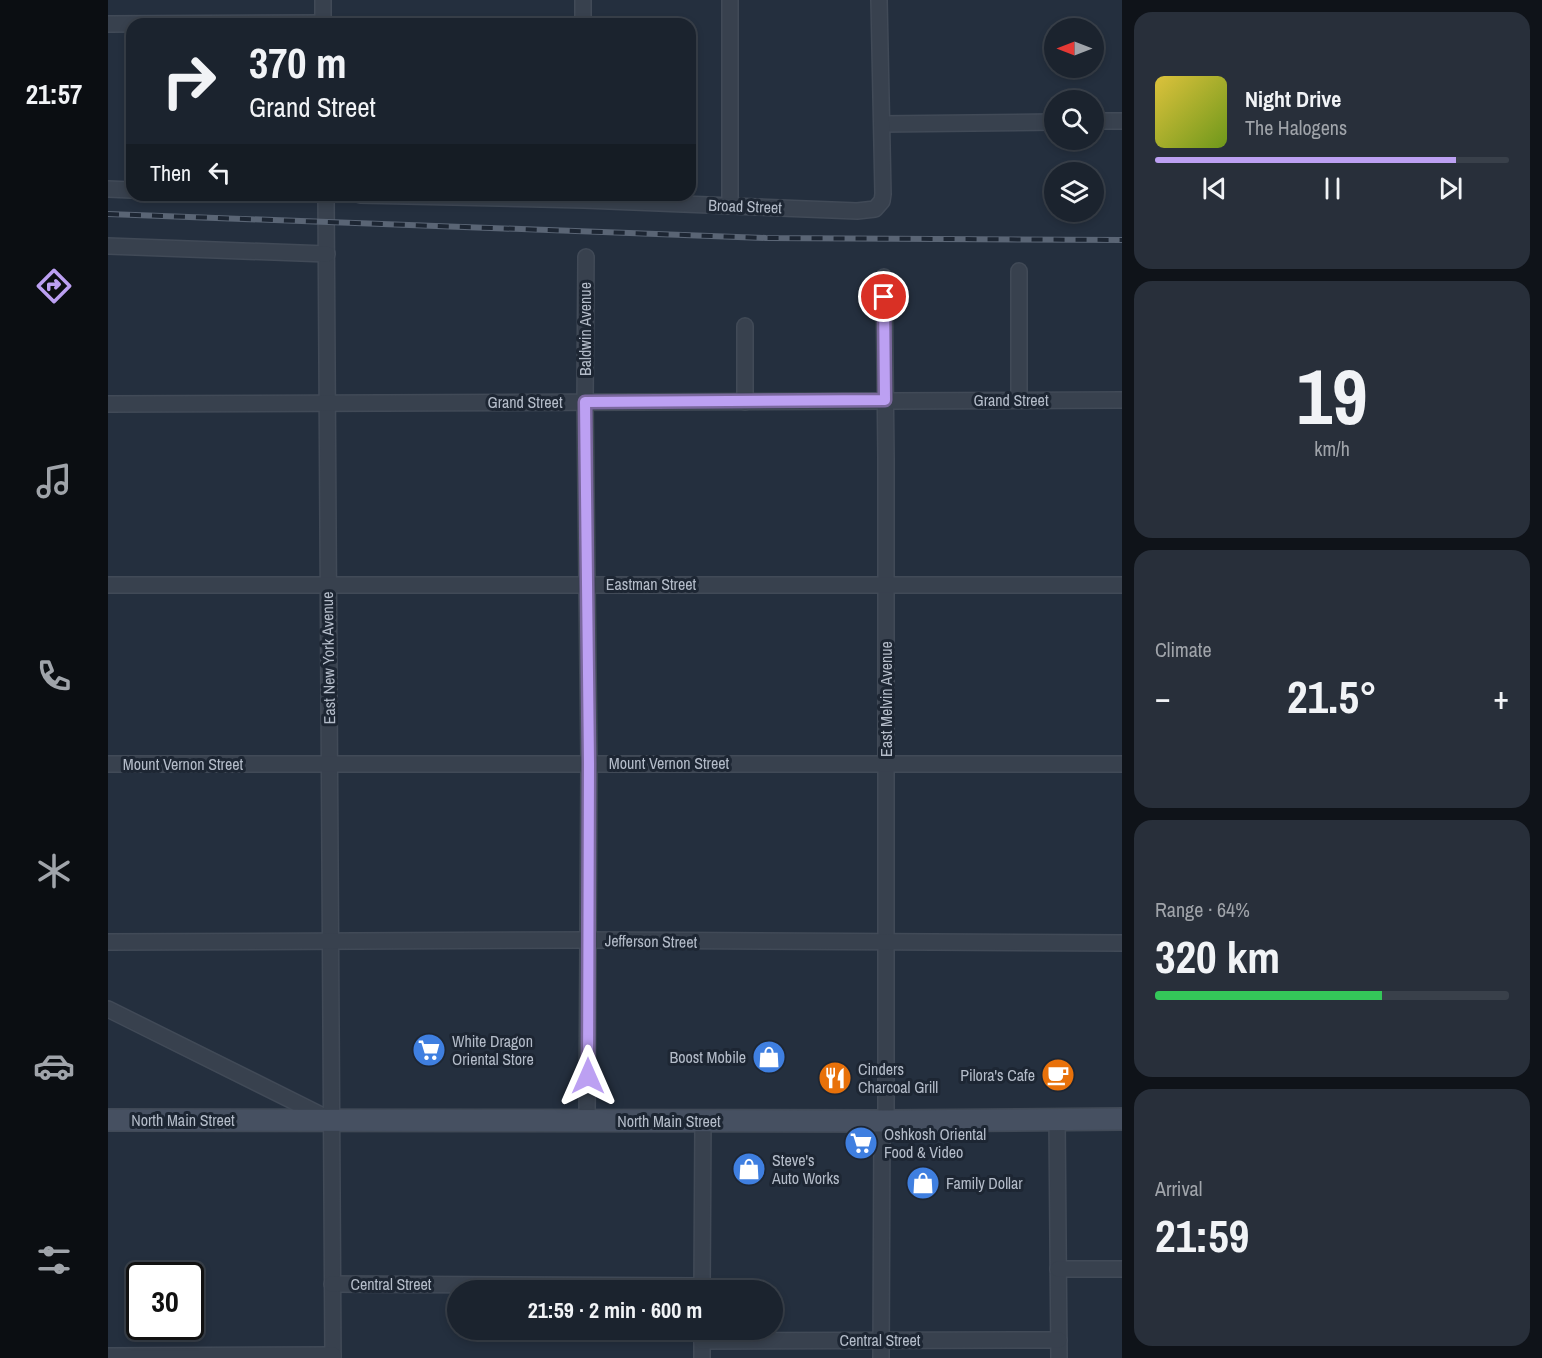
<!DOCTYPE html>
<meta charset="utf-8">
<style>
body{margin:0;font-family:"Archivo Narrow",sans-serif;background:#282f3a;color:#f1f3f6;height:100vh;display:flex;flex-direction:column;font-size:22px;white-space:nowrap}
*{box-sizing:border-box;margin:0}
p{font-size:20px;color:#a0a4aa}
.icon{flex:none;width:33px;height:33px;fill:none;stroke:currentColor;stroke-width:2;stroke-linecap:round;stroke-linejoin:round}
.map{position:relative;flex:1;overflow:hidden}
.details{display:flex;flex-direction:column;gap:12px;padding:12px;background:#0f1319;width:420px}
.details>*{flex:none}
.banner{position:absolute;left:18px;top:18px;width:570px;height:183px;border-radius:18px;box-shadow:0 3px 9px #0003,0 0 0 2px #39404a;background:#1b232e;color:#f1f3f6;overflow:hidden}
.needle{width:39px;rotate:270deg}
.controls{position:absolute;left:936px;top:18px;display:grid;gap:12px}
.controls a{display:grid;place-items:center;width:60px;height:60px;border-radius:50%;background:#1b232e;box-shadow:0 3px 9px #0003,0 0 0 2px #39404a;font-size:30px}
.speed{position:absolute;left:18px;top:1262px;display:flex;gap:12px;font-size:30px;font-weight:700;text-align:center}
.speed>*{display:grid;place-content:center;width:78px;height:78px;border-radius:50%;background:#1b232e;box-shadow:0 3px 9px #0003,0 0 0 2px #39404a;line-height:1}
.speed .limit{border:3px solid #111;border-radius:9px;background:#fff;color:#111}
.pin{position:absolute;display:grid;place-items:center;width:51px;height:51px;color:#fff;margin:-26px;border:3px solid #fff;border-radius:50%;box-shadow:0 2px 6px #0007}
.me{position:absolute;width:66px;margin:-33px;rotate:0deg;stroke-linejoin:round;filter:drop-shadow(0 0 4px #0008)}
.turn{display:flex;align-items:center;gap:21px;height:126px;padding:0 24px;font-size:27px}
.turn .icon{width:78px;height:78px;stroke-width:2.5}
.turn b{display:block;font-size:42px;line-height:51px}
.then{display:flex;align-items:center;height:57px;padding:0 24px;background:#0003;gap:12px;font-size:22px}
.big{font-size:45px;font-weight:800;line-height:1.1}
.details .widget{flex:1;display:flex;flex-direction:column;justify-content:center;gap:9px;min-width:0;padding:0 21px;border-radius:18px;background:#282f3a}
.details .dial{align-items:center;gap:0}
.dial b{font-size:78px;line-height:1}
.song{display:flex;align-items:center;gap:18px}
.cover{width:72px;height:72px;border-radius:9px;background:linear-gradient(135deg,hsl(50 70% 55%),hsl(80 70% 35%))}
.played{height:6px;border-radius:3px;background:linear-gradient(90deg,#bca0f2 85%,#39404a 85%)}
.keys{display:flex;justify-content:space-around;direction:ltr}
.heat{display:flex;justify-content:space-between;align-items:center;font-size:33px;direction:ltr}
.charge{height:9px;border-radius:4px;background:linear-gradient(90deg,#34c759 64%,#39404a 0)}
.trip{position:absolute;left:339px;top:1280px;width:336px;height:60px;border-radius:30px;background:#1b232e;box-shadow:0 3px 9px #0003,0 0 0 2px #39404a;font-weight:800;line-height:60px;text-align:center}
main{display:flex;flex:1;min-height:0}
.tabs{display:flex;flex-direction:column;width:108px;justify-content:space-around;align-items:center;background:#0b0e12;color:#a0a4aa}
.tabs .icon{width:42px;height:42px}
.tabs .current{color:#bca0f2}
.tabs b{font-size:27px;color:#f1f3f6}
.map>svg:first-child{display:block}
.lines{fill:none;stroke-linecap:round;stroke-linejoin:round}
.minor-casing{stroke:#414a57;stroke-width:18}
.secondary-casing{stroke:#414a57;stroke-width:24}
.minor{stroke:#38414e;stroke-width:15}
.secondary{stroke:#465061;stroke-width:21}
.rail-casing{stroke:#5a6575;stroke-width:6}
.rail{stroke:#1d2633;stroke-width:4;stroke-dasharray:11;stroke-linecap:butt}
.route-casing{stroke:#7a689d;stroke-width:15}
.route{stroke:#bca0f2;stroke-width:10}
.labels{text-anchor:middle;stroke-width:6;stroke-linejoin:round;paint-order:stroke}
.street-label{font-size:16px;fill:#b4bcc9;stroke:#1d2633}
.poi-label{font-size:16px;fill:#b4bcc9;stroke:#1d2633;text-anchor:start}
</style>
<main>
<nav class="tabs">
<b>21:57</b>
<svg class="icon current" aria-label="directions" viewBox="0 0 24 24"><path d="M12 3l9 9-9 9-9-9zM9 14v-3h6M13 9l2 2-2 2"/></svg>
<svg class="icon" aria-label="music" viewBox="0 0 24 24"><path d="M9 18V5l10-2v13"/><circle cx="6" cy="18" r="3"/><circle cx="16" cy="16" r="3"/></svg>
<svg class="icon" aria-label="phone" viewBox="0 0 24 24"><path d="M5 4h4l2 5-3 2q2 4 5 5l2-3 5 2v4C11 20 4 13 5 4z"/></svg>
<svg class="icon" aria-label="climate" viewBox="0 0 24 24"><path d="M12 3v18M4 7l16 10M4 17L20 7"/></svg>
<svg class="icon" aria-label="car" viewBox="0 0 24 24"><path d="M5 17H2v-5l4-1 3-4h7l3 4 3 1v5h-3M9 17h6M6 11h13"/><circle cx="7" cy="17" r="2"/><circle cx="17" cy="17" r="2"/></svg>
<svg class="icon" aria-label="filters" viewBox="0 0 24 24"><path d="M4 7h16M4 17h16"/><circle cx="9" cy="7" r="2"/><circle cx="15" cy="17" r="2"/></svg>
</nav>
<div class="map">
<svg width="1014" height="1358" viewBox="0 0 1014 1358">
<rect width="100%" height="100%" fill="#242f3e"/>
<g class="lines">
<defs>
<g id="minor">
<path d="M 475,0 L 475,24"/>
<path d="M 622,0 L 622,206"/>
<path d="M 0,24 L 215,23"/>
<path d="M 215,24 L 215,0"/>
<path d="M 986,121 L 1014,121"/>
<path d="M 774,124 L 946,122"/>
<path d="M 0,189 L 24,190"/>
<path d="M 218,195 L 225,1358"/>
<path d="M 252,195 L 476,200 L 749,211 L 767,209 L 774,201 L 775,194 L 771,0"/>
<path d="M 0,246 L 219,254"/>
<path d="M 478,257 L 477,402 L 481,763 L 479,1121"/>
<path d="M 911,271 L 911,400"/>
<path d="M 776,277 L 778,458 L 778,1121"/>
<path d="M 637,402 L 637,326"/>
<path d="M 0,404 L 1014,400"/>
<path d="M 0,585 L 1014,585"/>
<path d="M 0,764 L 1014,764"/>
<path d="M 0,942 L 480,940 L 1014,943"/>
<path d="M 0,1009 L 219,1118"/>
<path d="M 949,1119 L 951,1358"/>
<path d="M 950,1269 L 1014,1269"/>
<path d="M 224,1284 L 594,1286"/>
<path d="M 594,1290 L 595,1121"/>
<path d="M 594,1329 L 594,1358"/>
<path d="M 594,1341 L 951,1340"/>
<path d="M 0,1356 L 225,1355"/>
<path d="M 773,1358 L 774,1121"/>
</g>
<path id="secondary" d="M 0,1120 L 778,1121 L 1014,1119"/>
</defs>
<use href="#minor" class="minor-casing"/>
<use href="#secondary" class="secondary-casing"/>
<use href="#minor" class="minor"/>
<use href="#secondary" class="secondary"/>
<defs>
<path id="rail" d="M 0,214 L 658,238 L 1014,240"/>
</defs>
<use href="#rail" class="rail-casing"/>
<use href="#rail" class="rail"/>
</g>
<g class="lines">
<defs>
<path id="route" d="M 480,1076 L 481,763 L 477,402 L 777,400 L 776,297"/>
</defs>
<use href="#route" class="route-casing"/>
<use href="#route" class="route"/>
</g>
<defs>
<symbol id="supermarket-disc" viewBox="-11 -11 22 22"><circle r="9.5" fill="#3f7fe0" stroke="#1d2633"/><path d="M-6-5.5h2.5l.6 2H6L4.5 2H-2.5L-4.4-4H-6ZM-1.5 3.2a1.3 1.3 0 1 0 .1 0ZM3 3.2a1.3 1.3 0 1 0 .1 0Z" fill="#fff"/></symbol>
<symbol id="shop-disc" viewBox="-11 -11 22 22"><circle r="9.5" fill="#3f7fe0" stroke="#1d2633"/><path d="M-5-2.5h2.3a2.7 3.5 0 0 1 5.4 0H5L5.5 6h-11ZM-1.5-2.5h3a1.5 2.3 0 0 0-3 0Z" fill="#fff"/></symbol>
<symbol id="cafe-disc" viewBox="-11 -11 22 22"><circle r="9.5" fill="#e8710a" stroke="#1d2633"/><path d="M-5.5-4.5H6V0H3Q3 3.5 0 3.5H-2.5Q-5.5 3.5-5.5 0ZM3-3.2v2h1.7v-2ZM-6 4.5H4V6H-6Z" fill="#fff"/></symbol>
<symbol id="restaurant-disc" viewBox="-11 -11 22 22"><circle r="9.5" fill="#e8710a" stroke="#1d2633"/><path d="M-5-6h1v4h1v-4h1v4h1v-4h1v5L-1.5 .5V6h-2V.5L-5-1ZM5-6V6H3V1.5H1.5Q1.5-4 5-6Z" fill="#fff"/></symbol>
</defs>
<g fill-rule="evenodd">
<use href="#supermarket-disc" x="302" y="1031" width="38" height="38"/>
<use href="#shop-disc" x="642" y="1038" width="38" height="38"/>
<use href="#cafe-disc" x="931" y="1056" width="38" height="38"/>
<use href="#restaurant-disc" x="708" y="1059" width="38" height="38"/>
<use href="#supermarket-disc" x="734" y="1124" width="38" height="38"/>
<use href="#shop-disc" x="622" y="1150" width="38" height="38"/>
<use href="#shop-disc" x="796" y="1164" width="38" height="38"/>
</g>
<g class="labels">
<g class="street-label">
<text transform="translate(637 206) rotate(2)" y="6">Broad Street</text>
<text transform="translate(477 329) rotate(-90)" y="6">Baldwin Avenue</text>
<text x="903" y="406">Grand Street</text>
<text x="417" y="408">Grand Street</text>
<text x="543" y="590">Eastman Street</text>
<text transform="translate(220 658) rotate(-91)" y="6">East New York Avenue</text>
<text transform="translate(778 699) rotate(-90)" y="6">East Melvin Avenue</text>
<text x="561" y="769">Mount Vernon Street</text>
<text x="75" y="770">Mount Vernon Street</text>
<text transform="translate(543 941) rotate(1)" y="6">Jefferson Street</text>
<text x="75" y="1126">North Main Street</text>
<text x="561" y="1127">North Main Street</text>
<text x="283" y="1290">Central Street</text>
<text x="772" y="1346">Central Street</text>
</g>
<g class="poi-label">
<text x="344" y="1047">White Dragon<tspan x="344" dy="18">Oriental Store</tspan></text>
<text x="638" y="1063" text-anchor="end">Boost Mobile</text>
<text x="750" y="1075">Cinders<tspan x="750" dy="18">Charcoal Grill</tspan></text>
<text x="927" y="1081" text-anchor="end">Pilora's Cafe</text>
<text x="776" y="1140">Oshkosh Oriental<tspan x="776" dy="18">Food &amp; Video</tspan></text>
<text x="664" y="1166">Steve's<tspan x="664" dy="18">Auto Works</tspan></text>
<text x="838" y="1189">Family Dollar</text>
</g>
</g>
</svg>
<div class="controls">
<a><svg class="needle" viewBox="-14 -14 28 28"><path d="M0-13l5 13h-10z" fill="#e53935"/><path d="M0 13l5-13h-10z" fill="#a0a4aa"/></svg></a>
<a><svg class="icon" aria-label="search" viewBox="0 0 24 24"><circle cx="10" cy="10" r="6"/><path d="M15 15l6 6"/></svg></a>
<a><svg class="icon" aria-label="layers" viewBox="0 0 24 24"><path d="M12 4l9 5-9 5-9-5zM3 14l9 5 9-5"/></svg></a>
</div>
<div class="speed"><div class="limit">30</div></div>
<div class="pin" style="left:776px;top:297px;background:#d93025"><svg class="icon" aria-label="arrive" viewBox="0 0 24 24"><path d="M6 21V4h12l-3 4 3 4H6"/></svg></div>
<svg class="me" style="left:480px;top:1076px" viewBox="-20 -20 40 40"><path d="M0-17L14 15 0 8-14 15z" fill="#bca0f2" stroke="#fff" stroke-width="4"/></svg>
<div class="trip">21:59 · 2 min · 600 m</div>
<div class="banner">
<div class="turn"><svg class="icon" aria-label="right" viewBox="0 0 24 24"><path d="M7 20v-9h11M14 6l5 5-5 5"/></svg><div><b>370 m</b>Grand Street</div></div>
<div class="then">Then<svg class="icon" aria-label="left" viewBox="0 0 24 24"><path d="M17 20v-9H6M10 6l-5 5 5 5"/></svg></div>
</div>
</div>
<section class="details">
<div class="widget">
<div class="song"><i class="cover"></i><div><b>Night Drive</b><p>The Halogens</p></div></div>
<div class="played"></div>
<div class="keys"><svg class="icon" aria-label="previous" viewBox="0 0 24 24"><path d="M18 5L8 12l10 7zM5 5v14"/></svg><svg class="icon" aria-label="pause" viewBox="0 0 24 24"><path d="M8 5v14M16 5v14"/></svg><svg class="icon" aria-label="next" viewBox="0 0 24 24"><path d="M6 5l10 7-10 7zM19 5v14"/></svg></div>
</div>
<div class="widget dial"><b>19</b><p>km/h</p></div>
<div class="widget"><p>Climate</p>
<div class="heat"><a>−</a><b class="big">21.5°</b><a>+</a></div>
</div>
<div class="widget"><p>Range · 64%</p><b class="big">320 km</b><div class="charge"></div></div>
<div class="widget"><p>Arrival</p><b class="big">21:59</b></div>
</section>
</main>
